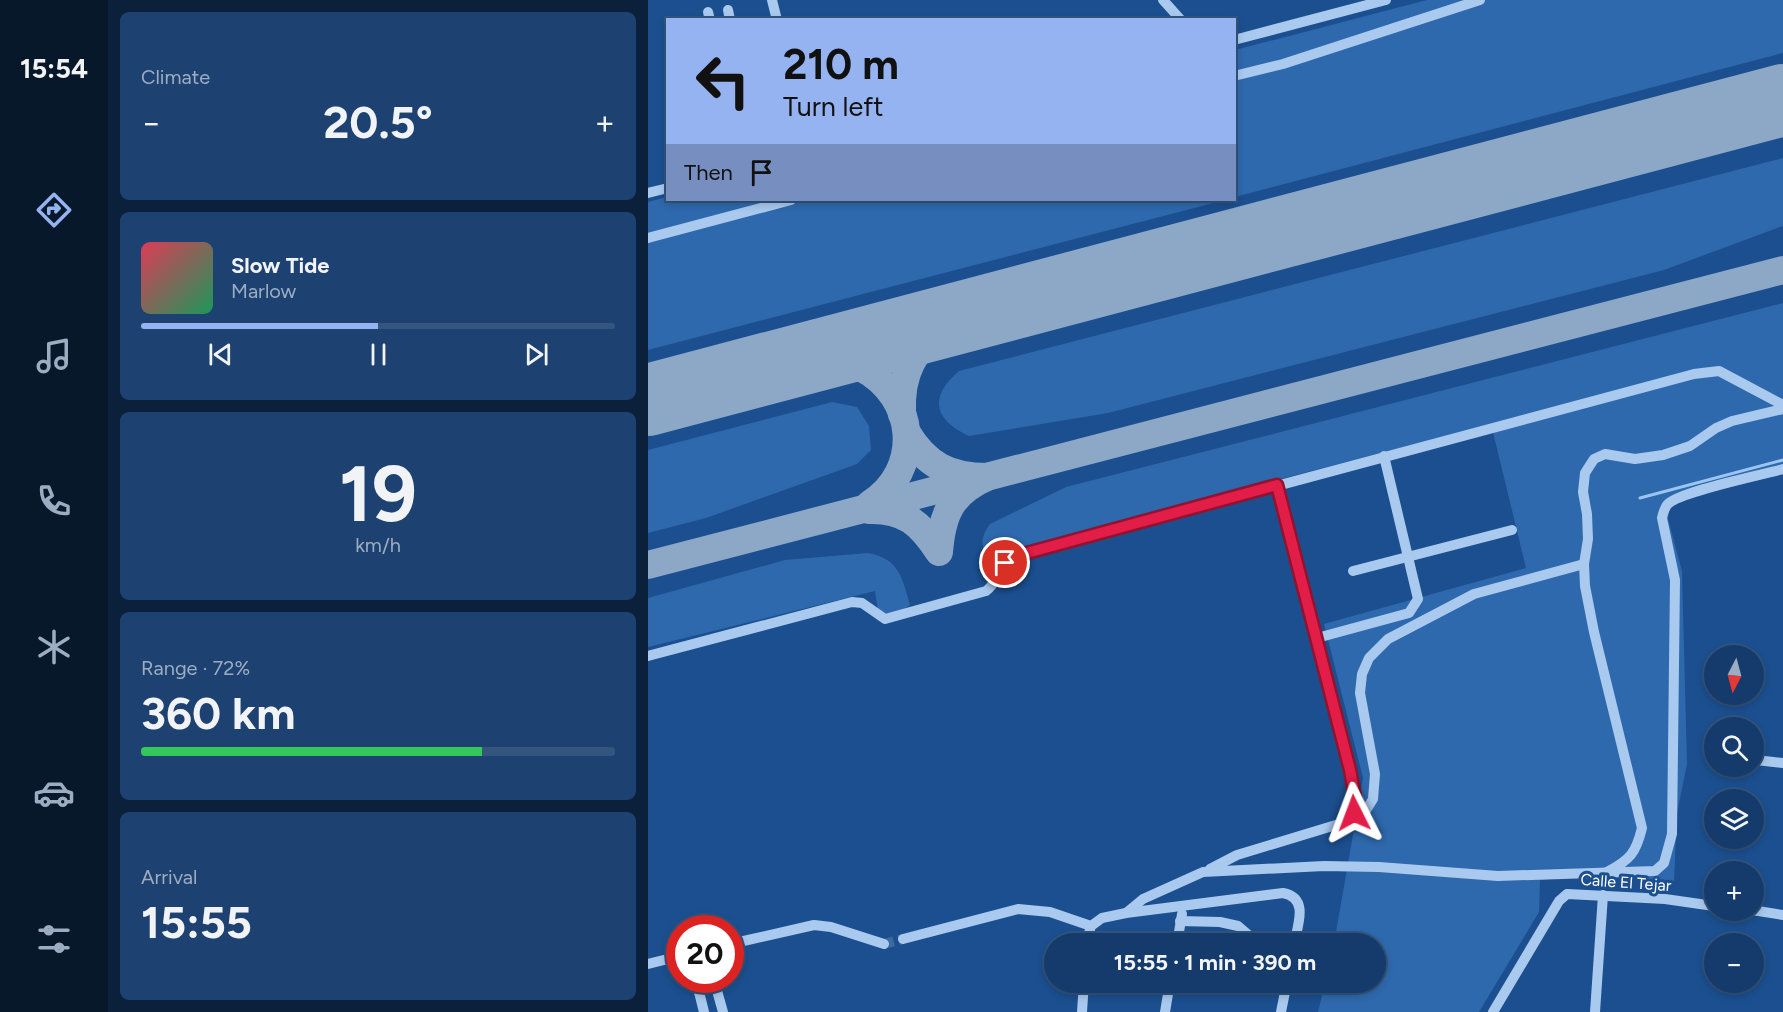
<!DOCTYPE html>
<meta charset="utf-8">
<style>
body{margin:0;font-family:Figtree,sans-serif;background:#1d4271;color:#f1f3f6;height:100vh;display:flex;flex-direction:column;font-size:22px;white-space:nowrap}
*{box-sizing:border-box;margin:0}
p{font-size:20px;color:#9dadc1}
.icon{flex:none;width:33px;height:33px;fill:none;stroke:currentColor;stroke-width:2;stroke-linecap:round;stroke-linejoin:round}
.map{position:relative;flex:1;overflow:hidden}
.side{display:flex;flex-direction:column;gap:12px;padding:12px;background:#0b203b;width:540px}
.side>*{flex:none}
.top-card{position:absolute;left:18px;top:18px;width:570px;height:183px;border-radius:0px;box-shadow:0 3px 9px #0003,0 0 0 2px #33557e;background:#95b2f1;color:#111;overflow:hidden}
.needle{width:39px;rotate:186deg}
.fabs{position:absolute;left:1056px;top:645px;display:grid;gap:12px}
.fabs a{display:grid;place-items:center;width:60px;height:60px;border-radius:50%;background:#143b6b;box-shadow:0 3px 9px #0003,0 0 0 2px #33557e;font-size:30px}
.speed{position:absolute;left:18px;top:915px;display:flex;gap:12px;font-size:30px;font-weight:700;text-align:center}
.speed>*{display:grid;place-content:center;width:78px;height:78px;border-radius:50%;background:#143b6b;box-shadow:0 3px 9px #0003,0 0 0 2px #33557e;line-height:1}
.speed .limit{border:9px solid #d22;background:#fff;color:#111}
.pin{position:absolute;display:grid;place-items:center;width:51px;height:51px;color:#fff;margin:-26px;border:3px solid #fff;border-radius:50%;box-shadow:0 2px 6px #0007}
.me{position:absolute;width:66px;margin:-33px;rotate:357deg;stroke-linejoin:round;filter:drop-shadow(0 0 4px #0008)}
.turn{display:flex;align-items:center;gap:21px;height:126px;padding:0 18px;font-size:27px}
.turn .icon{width:78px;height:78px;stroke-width:2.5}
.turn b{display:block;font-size:42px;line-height:51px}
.then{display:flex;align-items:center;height:57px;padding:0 18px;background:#0003;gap:12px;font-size:22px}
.big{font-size:45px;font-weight:700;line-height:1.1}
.side .tile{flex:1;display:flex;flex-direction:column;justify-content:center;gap:9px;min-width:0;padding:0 21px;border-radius:9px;background:#1d4271}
.side .dial{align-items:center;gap:0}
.dial b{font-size:78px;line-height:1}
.song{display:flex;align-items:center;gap:18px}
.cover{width:72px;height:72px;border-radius:9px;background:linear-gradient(135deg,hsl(350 70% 55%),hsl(150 70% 35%))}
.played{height:6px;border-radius:3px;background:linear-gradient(90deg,#95b2f1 50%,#33557e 50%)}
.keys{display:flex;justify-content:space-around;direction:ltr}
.heat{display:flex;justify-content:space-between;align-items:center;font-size:33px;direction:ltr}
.charge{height:9px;border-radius:4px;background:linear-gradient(90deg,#34c759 72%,#33557e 0)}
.trip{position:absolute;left:396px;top:933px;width:342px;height:60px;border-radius:30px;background:#143b6b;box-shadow:0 3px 9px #0003,0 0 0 2px #33557e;font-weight:700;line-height:60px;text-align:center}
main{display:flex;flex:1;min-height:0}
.tab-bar{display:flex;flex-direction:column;width:108px;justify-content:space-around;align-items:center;background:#08182b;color:#9dadc1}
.tab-bar .icon{width:42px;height:42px}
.tab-bar .selected{color:#95b2f1}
.tab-bar b{font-size:27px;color:#f1f3f6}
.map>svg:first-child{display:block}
.green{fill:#2e69ad}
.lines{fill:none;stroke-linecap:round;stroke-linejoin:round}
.stream{stroke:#9cc4f0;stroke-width:3}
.taxiway{stroke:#8da7c7;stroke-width:28}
.runway{stroke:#8da7c7;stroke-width:72}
.minor-tunnel{stroke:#3d69a0;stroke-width:10;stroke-dasharray:10 5;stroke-linecap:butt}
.minor{stroke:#a9c9ee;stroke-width:10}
.route-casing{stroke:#92132f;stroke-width:15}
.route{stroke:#e11d48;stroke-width:10}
.labels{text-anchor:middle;stroke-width:6;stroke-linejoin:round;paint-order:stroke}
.street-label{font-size:16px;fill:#fff;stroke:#1b4f8f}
</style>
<main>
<nav class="tab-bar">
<b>15:54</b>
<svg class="icon selected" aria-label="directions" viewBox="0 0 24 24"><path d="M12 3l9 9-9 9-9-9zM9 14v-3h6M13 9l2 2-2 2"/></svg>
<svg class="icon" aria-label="music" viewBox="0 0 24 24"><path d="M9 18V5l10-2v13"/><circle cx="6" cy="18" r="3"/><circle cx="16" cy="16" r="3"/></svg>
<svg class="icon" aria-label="phone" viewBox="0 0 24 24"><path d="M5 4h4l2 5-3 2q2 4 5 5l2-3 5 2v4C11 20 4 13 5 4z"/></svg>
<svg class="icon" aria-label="climate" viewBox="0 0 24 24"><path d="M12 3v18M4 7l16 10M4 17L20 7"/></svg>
<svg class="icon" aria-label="car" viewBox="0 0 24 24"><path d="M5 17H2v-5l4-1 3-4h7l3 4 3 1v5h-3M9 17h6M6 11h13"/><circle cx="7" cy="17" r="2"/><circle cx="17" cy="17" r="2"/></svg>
<svg class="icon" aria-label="filters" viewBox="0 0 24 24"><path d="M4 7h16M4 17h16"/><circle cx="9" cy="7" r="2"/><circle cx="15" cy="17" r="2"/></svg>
</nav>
<section class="side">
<div class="tile"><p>Climate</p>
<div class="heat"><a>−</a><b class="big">20.5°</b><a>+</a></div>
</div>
<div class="tile">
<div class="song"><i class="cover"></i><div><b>Slow Tide</b><p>Marlow</p></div></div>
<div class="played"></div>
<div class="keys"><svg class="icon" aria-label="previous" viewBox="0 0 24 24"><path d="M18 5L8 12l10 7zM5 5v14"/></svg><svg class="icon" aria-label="pause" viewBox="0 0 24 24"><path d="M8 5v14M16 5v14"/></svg><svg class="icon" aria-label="next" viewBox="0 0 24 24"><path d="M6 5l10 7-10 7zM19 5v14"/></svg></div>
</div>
<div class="tile dial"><b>19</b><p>km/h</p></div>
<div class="tile"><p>Range · 72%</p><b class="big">360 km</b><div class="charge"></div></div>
<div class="tile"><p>Arrival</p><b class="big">15:55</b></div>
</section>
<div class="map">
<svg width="1135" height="1012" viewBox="0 0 1135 1012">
<rect width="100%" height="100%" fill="#1b4f8f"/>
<g class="green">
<path d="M 779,0 L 1135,0 L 1135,53 L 587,197 L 587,50 Z"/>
<path d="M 1135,158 L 1135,226 L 1016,270 L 460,413 L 321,436 C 286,420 280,397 311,371 Z"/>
<path d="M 19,197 L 20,200 L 577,200 L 0,350 L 0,202 Z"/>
<path d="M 1135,303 L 1135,474 L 1033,499 L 1021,509 L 1020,519 L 1034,571 L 1039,764 L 1029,813 L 1026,882 L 935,875 L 892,880 L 891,912 L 831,1012 L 670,1012 L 677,983 L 728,982 L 728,944 L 686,943 L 715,778 L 676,624 L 878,568 L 843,424 L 338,556 C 332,543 334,535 342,524 L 418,487 Z"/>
<path d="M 184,402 L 209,407 L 221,426 L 223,450 L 209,464 L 58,518 L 0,533 L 0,450 Z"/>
<path d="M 220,553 C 252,559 254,578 262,605 L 254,611 L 236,614 L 230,610 L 227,591 L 0,647 L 0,598 L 137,560 Z"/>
</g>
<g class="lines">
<path class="stream" d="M 992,498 L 1135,460"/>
<g class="taxiway">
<path d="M 169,356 C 184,359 200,361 214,368 C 269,397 275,470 222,504"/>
<path d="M 254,414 C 252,370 267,351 297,322"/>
<path d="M 221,510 C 257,509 273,524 291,552 C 294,514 303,493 339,477 C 302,477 278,465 259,433"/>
<path d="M 0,565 L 1135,270"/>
</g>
<path class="runway" d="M 0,400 L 1135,100"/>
<path class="minor-tunnel" d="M 236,944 L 255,939"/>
<g class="minor">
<path d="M 124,0 L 129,20"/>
<path d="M 515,0 L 533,20"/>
<path d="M 80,10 L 82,20"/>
<path d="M 60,12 L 62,20"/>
<path d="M 586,40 L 738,0"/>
<path d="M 586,76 L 635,64 L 832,0"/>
<path d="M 0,193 L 20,188"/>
<path d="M 0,238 L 143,200"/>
<path d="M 629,485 L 702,769 L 708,803 L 701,821"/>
<path d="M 705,571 L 864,530"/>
<path d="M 669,638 L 761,613 L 770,599 L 736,456"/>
<path d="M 0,656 L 204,602 L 214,603 L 237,619 L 338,591 C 350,582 352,567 364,557 L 1046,374 L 1071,371 L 1135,405"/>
<path d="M 1108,760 L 1135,763"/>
<path d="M 562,869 L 589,855 L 701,821 L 717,812 L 725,799 L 727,774 L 712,693 L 714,674 L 721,658 L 740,639 L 826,594 L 936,564"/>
<path d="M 959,872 C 982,860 988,853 994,828 L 946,632 L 937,586 L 936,564 L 940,539 L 939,514 L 935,492 L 937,473 L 946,459 L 957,454 L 987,459 L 1015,455 L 1042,446 L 1068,428 L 1084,421 L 1135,409"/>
<path d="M 1104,910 L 1135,915"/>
<path d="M 478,913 L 495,899 L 555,872 L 676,866 L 731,867 L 850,876 L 1007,871 L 1016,863 L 1024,834 L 1027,580 L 1014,518 C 1015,514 1016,509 1019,505 C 1029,492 1114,475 1135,469"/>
<path d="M 532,921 L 572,922 L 590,926 L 611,944"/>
<path d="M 255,939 L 370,909 L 402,912 L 443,926"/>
<path d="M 82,944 L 166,925 L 183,927 L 236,944"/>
<path d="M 438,944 L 443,926 L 454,918 L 478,913 L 635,893 C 661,898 650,924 646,944"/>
<path d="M 529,944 L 534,914"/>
<path d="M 0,964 L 32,956"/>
<path d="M 48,980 L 56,1012"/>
<path d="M 66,980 L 75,1012"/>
<path d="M 434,1012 L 436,982"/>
<path d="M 517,1012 L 522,982"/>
<path d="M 633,1012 L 639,982"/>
<path d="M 845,1012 L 911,901 L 919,894 L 1017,899 L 1066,906"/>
<path d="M 947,1012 L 955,895"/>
</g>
</g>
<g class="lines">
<defs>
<path id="route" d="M 357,563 L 364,557 L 629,485 L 702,770 L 708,803 L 706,813"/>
</defs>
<use href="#route" class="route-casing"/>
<use href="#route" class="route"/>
</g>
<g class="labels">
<g class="street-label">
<text transform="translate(978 882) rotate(4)" y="6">Calle El Tejar</text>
</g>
</g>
</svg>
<div class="fabs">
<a><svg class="needle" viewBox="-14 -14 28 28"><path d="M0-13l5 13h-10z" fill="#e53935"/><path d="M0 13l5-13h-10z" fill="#9dadc1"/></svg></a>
<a><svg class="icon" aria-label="search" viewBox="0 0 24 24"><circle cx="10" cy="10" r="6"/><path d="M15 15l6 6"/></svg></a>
<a><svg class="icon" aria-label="layers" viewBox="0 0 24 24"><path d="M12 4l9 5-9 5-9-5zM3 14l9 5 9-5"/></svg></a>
<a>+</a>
<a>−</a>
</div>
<div class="speed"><div class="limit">20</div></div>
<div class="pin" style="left:357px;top:563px;background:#d93025"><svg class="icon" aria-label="arrive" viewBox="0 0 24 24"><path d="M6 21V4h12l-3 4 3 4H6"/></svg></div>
<svg class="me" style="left:706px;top:813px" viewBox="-20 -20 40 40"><path d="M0-17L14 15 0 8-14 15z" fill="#e11d48" stroke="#fff" stroke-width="4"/></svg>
<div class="trip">15:55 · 1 min · 390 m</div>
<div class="top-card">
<div class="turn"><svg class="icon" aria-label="left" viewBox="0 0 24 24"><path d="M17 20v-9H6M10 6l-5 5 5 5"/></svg><div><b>210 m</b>Turn left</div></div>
<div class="then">Then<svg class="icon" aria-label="arrive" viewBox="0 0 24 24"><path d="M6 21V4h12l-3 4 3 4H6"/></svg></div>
</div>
</div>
</main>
